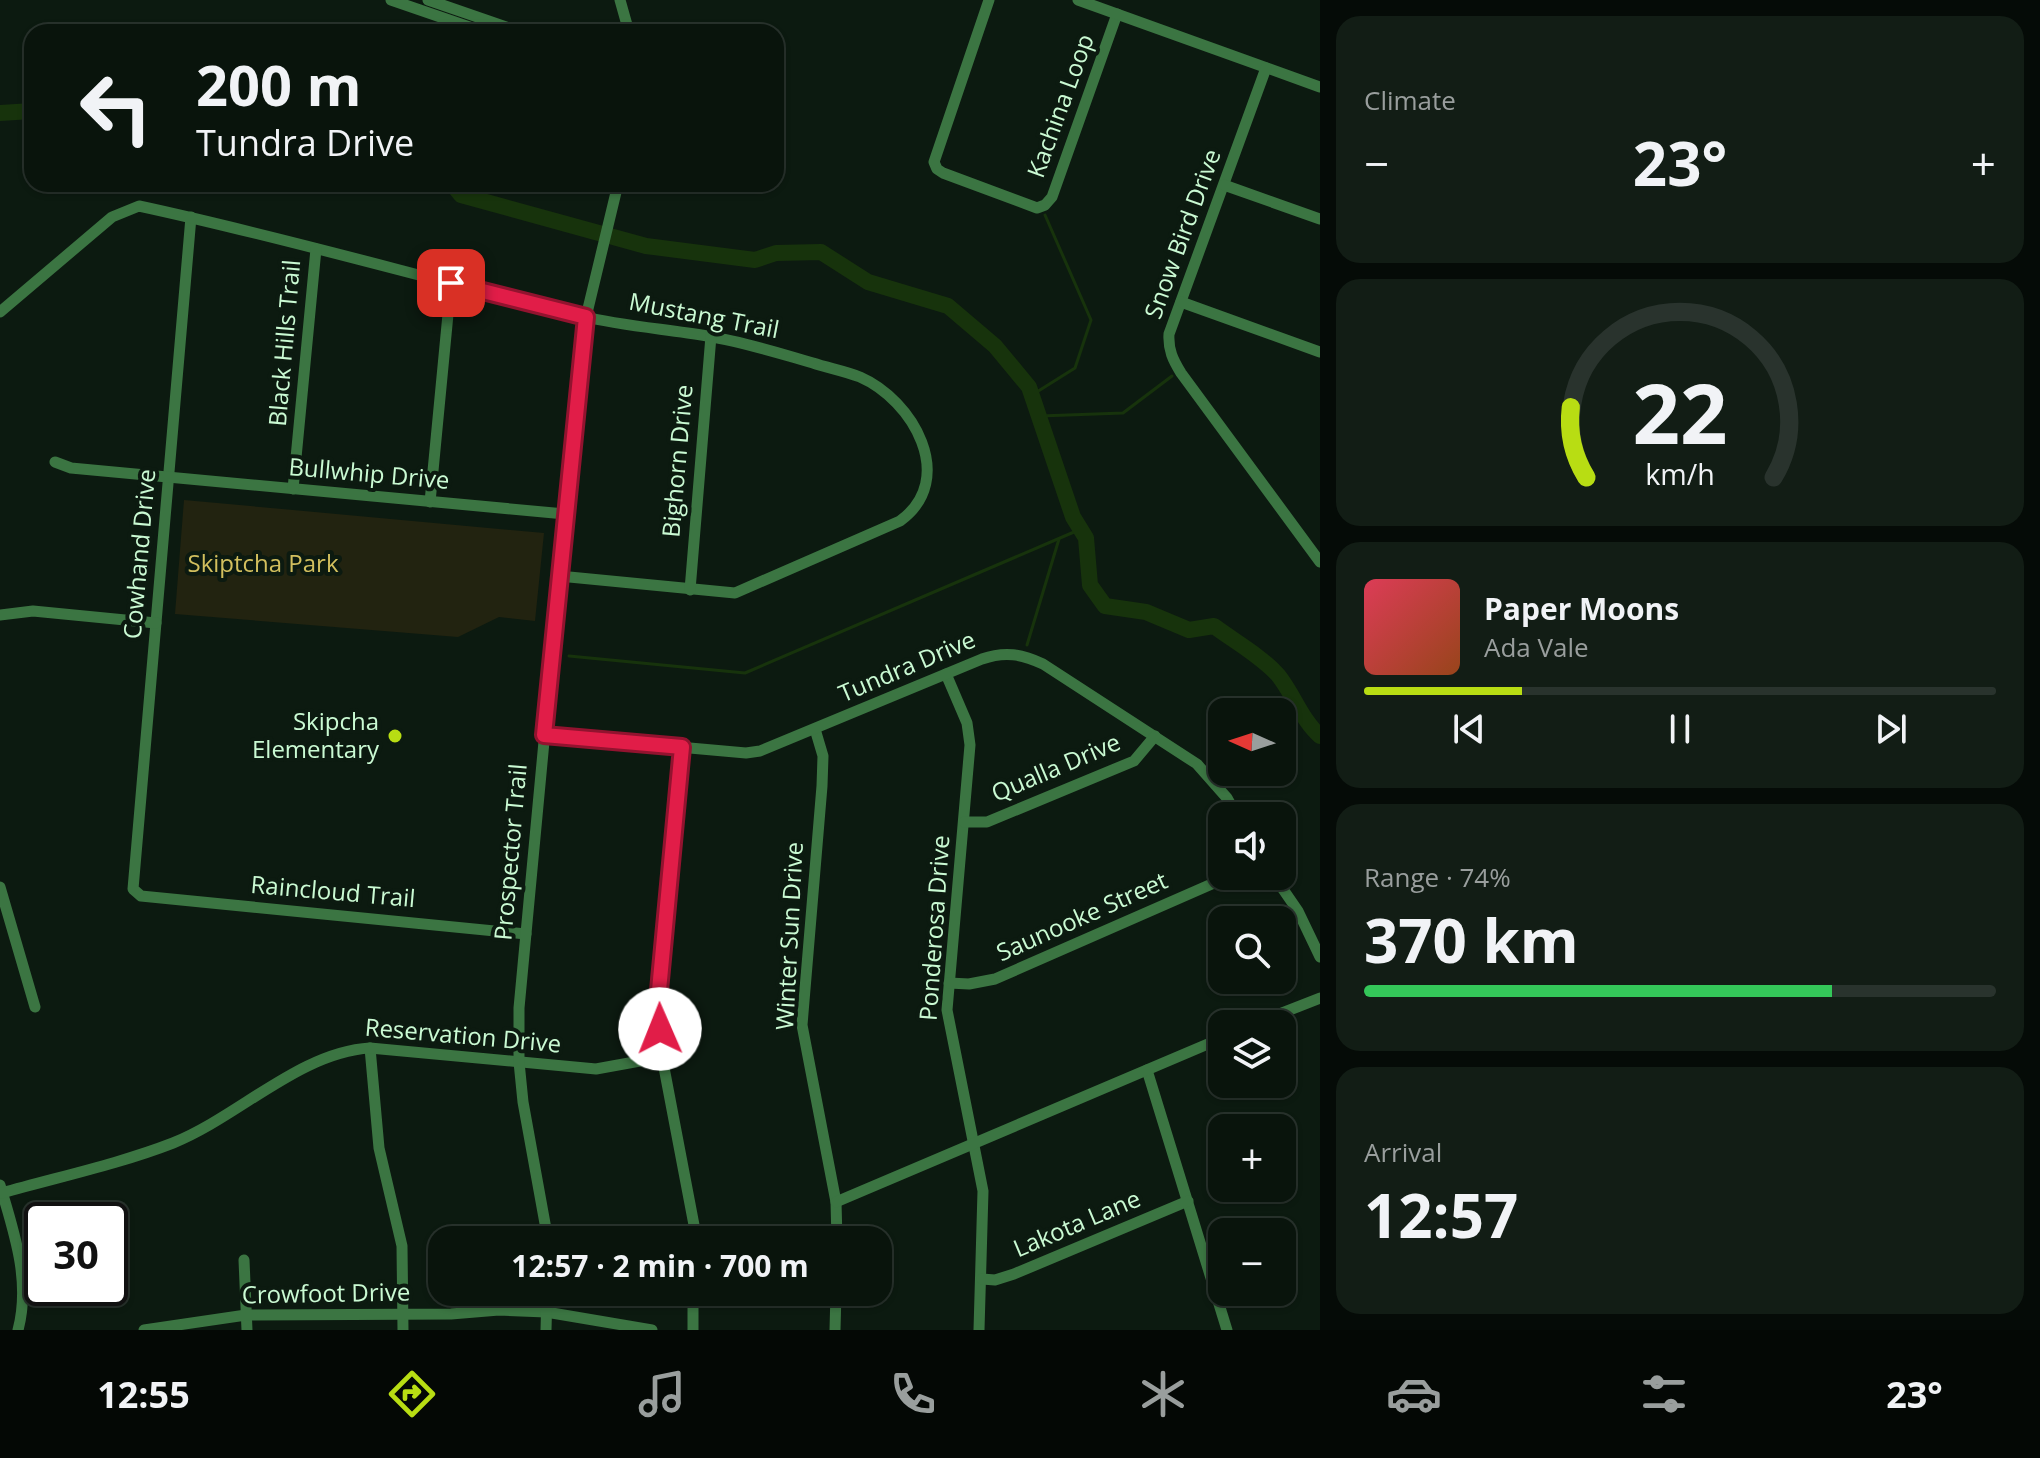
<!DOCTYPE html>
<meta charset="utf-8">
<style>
body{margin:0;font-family:"Open Sans",sans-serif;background:#121d15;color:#f1f3f6;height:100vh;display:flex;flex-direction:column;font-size:30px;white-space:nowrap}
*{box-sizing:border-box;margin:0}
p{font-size:26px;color:#999e9d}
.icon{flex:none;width:44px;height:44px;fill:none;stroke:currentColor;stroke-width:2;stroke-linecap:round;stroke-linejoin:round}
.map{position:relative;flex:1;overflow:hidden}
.sheet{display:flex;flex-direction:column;gap:16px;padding:16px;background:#050b07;width:720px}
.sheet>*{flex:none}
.banner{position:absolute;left:24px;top:24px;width:760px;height:168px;border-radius:24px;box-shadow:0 2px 6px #0004,0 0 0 2px #29332d;background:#09140c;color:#f1f3f6;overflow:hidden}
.needle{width:52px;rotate:273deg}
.tools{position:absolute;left:1208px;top:698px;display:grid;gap:16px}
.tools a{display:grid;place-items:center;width:88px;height:88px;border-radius:16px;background:#09140c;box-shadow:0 2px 6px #0004,0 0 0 2px #29332d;font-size:40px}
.speed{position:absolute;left:24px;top:1202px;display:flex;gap:16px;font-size:40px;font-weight:700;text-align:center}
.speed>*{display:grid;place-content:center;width:104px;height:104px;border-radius:50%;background:#09140c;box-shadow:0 2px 6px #0004,0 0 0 2px #29332d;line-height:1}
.speed .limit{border:4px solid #111;border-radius:12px;background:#fff;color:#111}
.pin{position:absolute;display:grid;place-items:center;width:68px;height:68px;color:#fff;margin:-34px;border-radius:16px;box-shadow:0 4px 12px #0006}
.me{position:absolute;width:88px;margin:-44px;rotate:359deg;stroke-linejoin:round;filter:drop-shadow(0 0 6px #0008)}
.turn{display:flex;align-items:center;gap:28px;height:168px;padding:0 40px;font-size:36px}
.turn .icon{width:104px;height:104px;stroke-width:2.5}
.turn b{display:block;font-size:56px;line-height:68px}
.big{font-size:60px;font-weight:700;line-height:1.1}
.sheet .widget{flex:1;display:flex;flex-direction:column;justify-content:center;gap:12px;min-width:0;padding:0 28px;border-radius:24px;background:#121d15}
.sheet .dial{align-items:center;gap:0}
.dial svg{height:208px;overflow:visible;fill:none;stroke:#29332d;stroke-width:7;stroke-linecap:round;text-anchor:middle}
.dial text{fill:#f1f3f6;stroke:none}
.song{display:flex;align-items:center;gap:24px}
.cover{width:96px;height:96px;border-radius:12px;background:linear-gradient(135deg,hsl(350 70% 55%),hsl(20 70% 35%))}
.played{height:8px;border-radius:4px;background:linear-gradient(90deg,#b8dd13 25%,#29332d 25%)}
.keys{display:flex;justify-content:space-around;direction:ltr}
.heat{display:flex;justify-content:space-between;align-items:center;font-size:44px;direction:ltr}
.charge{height:12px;border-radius:6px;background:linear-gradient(90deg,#34c759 74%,#29332d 0)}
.trip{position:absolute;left:428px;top:1226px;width:464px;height:80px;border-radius:24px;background:#09140c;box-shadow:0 2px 6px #0004,0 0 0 2px #29332d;font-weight:700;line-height:80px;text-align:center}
.tabs{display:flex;height:128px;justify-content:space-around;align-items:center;background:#040805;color:#999e9d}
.tabs .icon{width:56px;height:56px}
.tabs .active{color:#b8dd13}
.tabs b{font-size:36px;color:#f1f3f6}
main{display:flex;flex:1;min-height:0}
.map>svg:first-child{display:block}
.park{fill:#222310}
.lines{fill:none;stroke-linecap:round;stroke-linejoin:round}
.stream{stroke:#17330c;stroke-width:3}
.river{stroke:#17330c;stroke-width:16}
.minor{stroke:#3b7542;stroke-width:11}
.route-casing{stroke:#92132f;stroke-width:20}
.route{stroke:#e11d48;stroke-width:14}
.poi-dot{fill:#b8dd13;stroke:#0c1a10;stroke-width:3}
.labels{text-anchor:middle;stroke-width:8;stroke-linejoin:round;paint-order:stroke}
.street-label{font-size:24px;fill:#cafad3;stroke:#0c1a10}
.park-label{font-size:24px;fill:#d2bf5e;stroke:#0c1a10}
.poi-label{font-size:24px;fill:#cafad3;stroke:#0c1a10;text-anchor:end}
</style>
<main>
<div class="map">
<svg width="1320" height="1330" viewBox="0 0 1320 1330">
<rect width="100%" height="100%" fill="#0c1a10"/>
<path class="park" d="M 184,500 L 544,533 L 535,621 L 499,617 L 458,637 L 175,614 Z"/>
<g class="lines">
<g class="stream">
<path d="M 1032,395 L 1075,368 L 1091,320 L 1045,215"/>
<path d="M 1040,416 L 1123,413 L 1172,376"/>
<path d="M 1027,645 L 1059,539"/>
<path d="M 569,656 L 745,673 L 1081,529"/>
</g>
<g class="river">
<path d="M 0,113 L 32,111"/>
<path d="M 452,184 L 461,195 L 646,246 L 755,260 L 776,253 L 821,252 L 868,282 L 948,306 L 995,346 L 1029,387 L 1073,517 L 1086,538 L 1090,585 L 1105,606 L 1146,612 L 1189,630 L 1214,626 C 1234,641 1261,656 1278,675 C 1294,695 1301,719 1320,736"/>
</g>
<g class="minor">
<path d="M 391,0 L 484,32"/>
<path d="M 428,0 L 521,32"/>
<path d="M 620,0 L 629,32"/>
<path d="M 989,0 L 934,162 L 937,169 L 943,173 L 1037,208 L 1045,205 L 1052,197 L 1117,14"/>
<path d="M 1078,0 L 1320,87"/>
<path d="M 1266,68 L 1169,334 C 1168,350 1173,360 1181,373 L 1320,562"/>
<path d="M 1224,185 L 1320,219"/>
<path d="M 191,217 L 133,889 L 141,896 L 526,934"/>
<path d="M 1181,302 L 1320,352"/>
<path d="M 0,312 L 112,217 L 139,206 C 288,238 434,281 581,316 C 623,326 666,329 707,336 C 744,342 778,353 813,363 C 828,368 845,371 860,377 C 913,400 958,479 900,521 L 735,593 L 559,576"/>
<path d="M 55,462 L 71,468 L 565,514"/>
<path d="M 293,489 L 316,249"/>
<path d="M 430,502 L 451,283"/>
<path d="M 690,590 L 711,336"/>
<path d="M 0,615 L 33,611 L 156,623"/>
<path d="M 946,674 L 967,723 L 970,745 L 947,1010 L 983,1191 L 979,1330"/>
<path d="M 815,729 L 823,756 L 822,786 L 802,1025 L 836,1202 L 837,1240"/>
<path d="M 544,735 L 746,753 L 760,751 L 982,659 C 1005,651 1021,654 1043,664 L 1197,764 L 1227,798 L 1237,816"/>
<path d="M 682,747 L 658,1001 L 662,1057 L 694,1225 L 694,1240"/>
<path d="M 964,822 L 987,822 L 1134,761 L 1155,736"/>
<path d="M 1274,876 L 1298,911 L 1320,957"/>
<path d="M 0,887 L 35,1007"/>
<path d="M 949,983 L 969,984 L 995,979 L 1230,876"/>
<path d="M 1254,1024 L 1320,998"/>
<path d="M 370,1048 L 379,1148 L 402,1246 L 403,1330"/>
<path d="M 1147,1070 L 1227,1330"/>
<path d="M 0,1185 C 14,1232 31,1281 18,1330"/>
<path d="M 2,1193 C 58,1177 119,1164 173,1143 C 238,1117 300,1052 370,1048 L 596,1069 L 662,1057"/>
<path d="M 836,1202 L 1222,1038"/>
<path d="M 548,1240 L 523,1102 L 519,1062 L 519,1008 L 580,358 L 586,317 L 618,184"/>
<path d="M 244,1260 L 247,1330"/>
<path d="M 982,1279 L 995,1280 L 1014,1274 L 1188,1201"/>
<path d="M 144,1330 L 246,1315 L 451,1314 L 499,1310 L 546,1312 L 652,1330"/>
<path d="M 546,1330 L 547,1292"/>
<path d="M 693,1330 L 693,1292"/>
<path d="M 835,1330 L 836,1292"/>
</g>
</g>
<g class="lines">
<defs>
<path id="route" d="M 451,283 L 586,317 L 544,735 L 682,747 L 658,1001 L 660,1029"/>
</defs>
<use href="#route" class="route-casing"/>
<use href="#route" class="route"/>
</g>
<circle class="poi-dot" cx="395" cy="736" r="8"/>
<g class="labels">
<g class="street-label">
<text transform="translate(1061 106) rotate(-70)" y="8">Kachina Loop</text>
<text transform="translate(1183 234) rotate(-70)" y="8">Snow Bird Drive</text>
<text transform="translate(704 316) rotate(11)" y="8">Mustang Trail</text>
<text transform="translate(285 343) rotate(-85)" y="8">Black Hills Trail</text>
<text transform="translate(678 461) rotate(-85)" y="8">Bighorn Drive</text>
<text transform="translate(369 474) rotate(5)" y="8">Bullwhip Drive</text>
<text transform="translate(140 554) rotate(-85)" y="8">Cowhand Drive</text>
<text transform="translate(907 667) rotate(-23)" y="8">Tundra Drive</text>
<text transform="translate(1056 768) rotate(-23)" y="8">Qualla Drive</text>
<text transform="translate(511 852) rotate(-85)" y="8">Prospector Trail</text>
<text transform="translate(333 892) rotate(5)" y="8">Raincloud Trail</text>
<text transform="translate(1082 917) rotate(-24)" y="8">Saunooke Street</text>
<text transform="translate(935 928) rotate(-86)" y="8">Ponderosa Drive</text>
<text transform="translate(790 936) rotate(-87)" y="8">Winter Sun Drive</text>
<text transform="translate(463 1036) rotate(5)" y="8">Reservation Drive</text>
<text transform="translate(1077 1224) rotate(-23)" y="8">Lakota Lane</text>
<text transform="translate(326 1294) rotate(-1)" y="8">Crowfoot Drive</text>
</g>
<g class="park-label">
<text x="263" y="572">Skiptcha Park</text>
</g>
<g class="poi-label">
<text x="379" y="730">Skipcha<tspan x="379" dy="28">Elementary</tspan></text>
</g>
</g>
</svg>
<div class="tools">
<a><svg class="needle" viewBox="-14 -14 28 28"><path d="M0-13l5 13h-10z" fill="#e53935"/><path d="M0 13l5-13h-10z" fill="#999e9d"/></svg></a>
<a><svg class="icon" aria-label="sound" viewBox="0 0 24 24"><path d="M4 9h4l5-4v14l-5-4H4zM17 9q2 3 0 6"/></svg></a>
<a><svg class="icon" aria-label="search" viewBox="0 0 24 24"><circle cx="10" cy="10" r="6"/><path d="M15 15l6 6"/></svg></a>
<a><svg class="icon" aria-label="layers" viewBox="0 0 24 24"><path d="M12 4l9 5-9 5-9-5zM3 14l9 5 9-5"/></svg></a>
<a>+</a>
<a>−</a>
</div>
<div class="speed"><div class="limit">30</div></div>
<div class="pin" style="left:451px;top:283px;background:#d93025"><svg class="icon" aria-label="arrive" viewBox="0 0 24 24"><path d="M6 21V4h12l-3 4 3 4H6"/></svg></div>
<svg class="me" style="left:660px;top:1029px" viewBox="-20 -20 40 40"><circle r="19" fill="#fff"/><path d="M0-13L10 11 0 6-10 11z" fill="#e11d48"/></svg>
<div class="trip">12:57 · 2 min · 700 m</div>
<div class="banner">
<div class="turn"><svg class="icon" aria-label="left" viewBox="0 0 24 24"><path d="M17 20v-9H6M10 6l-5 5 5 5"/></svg><div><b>200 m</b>Tundra Drive</div></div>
</div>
</div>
<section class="sheet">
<div class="widget"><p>Climate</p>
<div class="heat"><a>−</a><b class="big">23°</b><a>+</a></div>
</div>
<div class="widget dial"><svg viewBox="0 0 100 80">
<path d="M14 69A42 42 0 1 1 86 69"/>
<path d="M14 69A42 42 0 0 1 8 42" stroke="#b8dd13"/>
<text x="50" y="56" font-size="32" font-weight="700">22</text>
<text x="50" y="72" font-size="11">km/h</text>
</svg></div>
<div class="widget">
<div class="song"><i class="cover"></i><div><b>Paper Moons</b><p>Ada Vale</p></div></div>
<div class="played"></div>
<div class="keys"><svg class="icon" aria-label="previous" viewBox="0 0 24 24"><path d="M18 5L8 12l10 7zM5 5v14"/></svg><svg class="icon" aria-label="pause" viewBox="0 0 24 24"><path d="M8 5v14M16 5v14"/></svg><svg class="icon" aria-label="next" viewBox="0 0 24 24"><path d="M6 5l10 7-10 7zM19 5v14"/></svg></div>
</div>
<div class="widget"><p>Range · 74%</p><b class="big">370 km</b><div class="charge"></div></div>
<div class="widget"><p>Arrival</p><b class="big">12:57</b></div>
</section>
</main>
<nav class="tabs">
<b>12:55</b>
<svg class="icon active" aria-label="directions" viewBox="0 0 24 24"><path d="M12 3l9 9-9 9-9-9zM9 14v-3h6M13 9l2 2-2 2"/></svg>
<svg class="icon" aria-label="music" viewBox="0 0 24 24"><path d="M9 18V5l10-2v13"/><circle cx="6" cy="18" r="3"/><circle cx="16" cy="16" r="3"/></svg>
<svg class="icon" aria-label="phone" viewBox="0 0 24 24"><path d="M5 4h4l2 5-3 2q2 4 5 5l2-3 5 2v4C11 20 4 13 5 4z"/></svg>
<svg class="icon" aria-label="climate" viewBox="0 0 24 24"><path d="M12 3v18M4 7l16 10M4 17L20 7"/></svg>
<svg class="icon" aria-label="car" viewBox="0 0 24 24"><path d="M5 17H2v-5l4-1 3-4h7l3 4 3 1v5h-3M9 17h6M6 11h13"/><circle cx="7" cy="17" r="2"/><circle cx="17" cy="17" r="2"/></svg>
<svg class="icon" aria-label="filters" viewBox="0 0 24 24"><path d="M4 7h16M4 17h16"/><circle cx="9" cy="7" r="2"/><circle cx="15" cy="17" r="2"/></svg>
<b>23°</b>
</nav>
